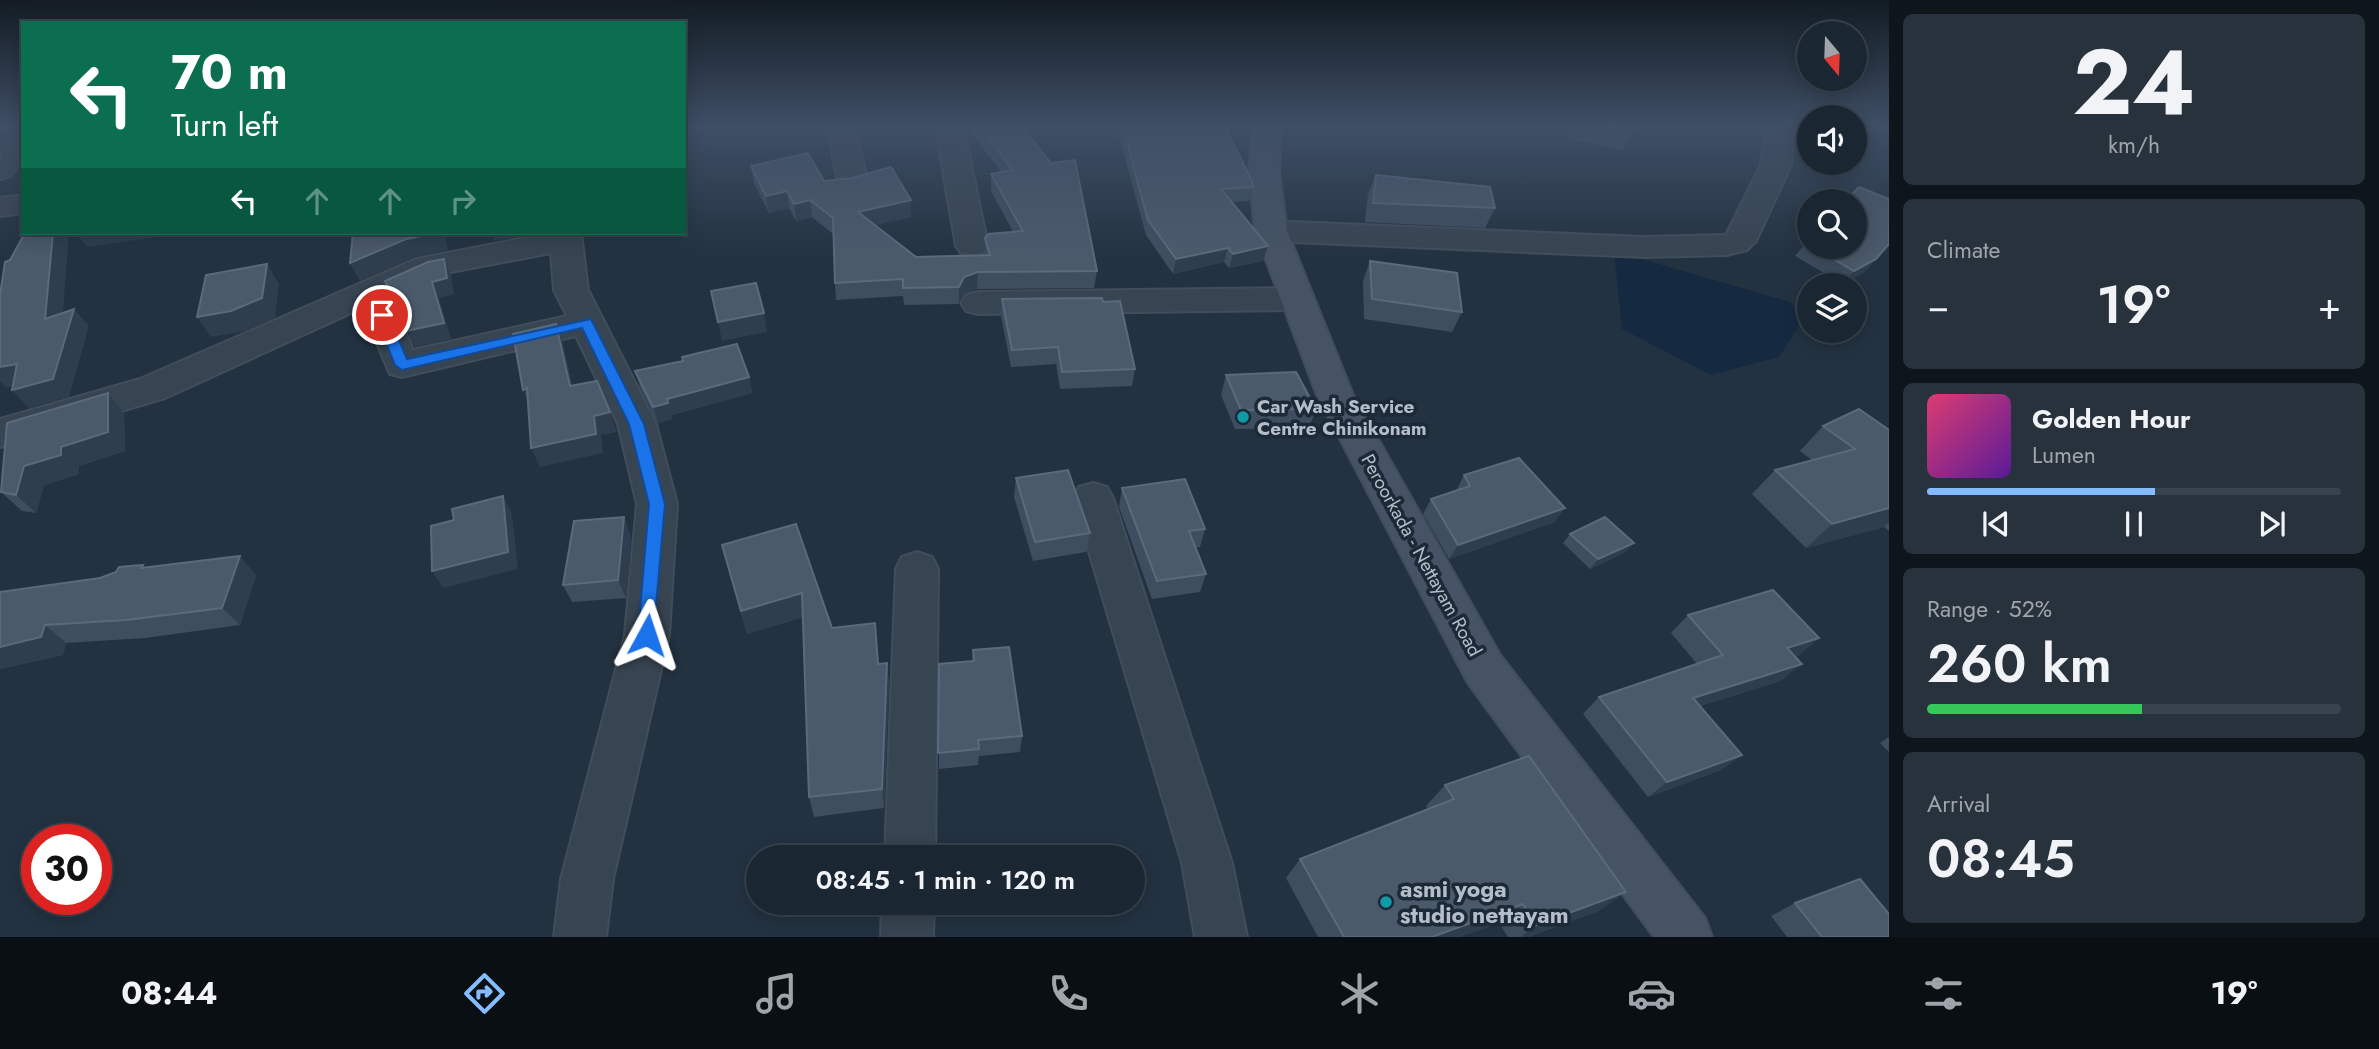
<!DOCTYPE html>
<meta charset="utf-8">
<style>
body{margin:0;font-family:Jost,sans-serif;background:#27323d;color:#f1f3f6;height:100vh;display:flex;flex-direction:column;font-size:26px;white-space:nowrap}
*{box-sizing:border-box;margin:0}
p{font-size:23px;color:#9fa5ab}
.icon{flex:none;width:38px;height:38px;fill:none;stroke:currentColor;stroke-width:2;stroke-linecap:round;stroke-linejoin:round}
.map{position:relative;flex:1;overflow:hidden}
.panel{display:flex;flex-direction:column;gap:14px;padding:14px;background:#0e151b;width:490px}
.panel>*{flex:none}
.guide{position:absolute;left:21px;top:21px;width:665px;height:214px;border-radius:0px;box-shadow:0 4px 18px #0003,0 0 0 2px #38434d;background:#0b6e4f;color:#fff;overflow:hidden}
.needle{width:46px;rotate:161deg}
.buttons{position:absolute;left:1797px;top:21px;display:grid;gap:14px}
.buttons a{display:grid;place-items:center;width:70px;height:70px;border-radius:50%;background:#1a2631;box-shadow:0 4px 18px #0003,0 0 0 2px #38434d;font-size:35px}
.speed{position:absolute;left:21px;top:824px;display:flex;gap:14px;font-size:35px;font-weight:700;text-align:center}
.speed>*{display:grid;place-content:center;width:91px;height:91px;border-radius:50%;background:#1a2631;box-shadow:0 4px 18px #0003,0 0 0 2px #38434d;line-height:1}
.speed .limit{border:10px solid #d22;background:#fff;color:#111}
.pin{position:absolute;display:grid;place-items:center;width:60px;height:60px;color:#fff;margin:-30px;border:4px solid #fff;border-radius:50%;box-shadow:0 2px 7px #0007}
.me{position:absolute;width:77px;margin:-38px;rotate:5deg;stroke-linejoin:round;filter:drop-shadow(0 0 5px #0008)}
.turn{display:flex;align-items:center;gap:24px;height:147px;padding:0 35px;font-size:32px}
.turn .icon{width:91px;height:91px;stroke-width:2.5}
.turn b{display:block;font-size:49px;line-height:60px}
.lanes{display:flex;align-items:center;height:66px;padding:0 35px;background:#0003;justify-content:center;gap:35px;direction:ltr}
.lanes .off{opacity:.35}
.big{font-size:52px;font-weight:600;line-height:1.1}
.panel .widget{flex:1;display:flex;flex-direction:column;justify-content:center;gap:10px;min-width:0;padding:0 24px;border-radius:10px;background:#27323d}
.panel .dial{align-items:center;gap:0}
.dial b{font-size:91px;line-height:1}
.song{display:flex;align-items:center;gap:21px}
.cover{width:84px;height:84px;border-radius:10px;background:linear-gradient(135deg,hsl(340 70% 55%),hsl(270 70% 35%))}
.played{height:7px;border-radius:4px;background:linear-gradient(90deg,#85bcff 55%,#38434d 55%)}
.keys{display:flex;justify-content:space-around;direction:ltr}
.heat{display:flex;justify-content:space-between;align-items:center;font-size:38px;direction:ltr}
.charge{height:10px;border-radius:5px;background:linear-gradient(90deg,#34c759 52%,#38434d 0)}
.trip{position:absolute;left:746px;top:845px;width:399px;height:70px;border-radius:35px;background:#1a2631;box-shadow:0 4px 18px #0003,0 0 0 2px #38434d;font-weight:600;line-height:70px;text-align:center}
.tabs{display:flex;height:112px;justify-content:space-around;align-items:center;background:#0a0f14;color:#9fa5ab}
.tabs .icon{width:49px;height:49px}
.tabs .active{color:#85bcff}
.tabs b{font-size:32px;color:#f1f3f6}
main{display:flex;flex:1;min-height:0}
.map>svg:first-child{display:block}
.water{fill:#152940}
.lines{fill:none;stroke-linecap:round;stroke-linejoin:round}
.street-casing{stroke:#414d5a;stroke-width:4}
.secondary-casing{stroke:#414d5a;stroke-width:4}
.street{fill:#374451;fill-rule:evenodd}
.secondary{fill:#455364;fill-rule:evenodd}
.wall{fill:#3e4e5f}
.shaded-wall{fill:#2e3e4e}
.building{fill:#4b5a6b;stroke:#5b6a7a;stroke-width:2}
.route{fill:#1a73e8;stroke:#114b97;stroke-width:2}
.culture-dot{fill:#0f9aa8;stroke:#1c2936;stroke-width:2.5}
.labels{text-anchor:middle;stroke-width:7;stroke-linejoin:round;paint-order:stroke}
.poi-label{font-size:19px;font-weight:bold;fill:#b4becb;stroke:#1c2936;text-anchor:start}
.street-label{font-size:19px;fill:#b4becb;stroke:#1c2936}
.near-poi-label{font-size:23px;font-weight:bold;fill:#b4becb;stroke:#1c2936;text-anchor:start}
</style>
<main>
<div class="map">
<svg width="1889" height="937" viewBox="0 0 1889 937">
<rect width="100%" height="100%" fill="#233241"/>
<path class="water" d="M 1614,251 L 1790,302 L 1803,319 L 1779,357 L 1711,375 L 1622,329 Z"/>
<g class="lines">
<defs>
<g id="street">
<path d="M 827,125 L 855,125 L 868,183 L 864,189 L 853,192 L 842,189 L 838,183 Z"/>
<path d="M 935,125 L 963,125 L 988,246 L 983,253 L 972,256 L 961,253 L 956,246 Z"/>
<path d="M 1766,125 L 1794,125 L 1791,165 L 1756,241 L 1747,250 L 1727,255 L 1643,257 L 1271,241 L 1260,238 L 1255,231 L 1260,224 L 1271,221 L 1643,237 L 1726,235 L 1761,165 Z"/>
<path d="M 23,131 L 23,159 L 10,176 L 0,179 C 0,158 0,136 23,131 Z"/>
<path d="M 23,195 L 23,213 L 0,216 L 0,198 Z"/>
<path d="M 550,233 L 581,233 L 588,290 L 656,424 L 677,504 L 669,635 L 613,879 L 606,937 L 554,937 L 561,879 L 625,635 L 637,504 L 618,424 L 576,336 L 402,377 L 390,374 L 362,308 L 165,398 L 0,447 L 0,419 L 140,379 L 416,259 ZM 551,253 L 554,290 L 567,316 L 413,350 L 390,295 L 435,275 Z"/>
<path d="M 1295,288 L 1307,291 L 1312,299 L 1307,307 L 1295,310 L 978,314 L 966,311 L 961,303 L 966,295 L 978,292 Z"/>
<path d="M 1093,483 L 1107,487 L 1113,498 L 1232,863 L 1247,937 L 1195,937 L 1182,863 L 1073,498 L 1079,487 Z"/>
<path d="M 917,552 L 932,557 L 938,569 L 935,858 L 885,858 L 896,569 L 902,557 Z"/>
<path d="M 882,903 L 934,903 L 933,937 L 881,937 Z"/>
</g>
<path id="secondary" d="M 1253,125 L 1281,125 L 1279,172 L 1287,231 L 1353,395 L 1500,655 L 1705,918 L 1712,937 L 1654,937 L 1468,683 L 1317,395 L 1255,231 L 1249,172 Z"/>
</defs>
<use href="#street" class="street-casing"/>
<use href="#secondary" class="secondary-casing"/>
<use href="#street" class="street"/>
<use href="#secondary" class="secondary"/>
</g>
<g class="wall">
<path d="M 0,125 L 23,125 L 23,128 L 2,129 L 0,133 Z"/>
<path d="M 966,125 L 1021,125 L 1097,271 L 1094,288 L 977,289 L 964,294 L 959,304 L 904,305 L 903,296 L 836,300 L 835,283 L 833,234 L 812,217 L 796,221 L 789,208 L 769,213 L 754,183 L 751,166 L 824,181 L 911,217 L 875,225 L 916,257 L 985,255 L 985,238 L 1013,232 L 991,191 L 991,174 L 1001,172 Z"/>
<path d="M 1116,125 L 1224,125 L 1253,187 L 1249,201 L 1232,202 L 1268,246 L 1263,261 L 1229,268 L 1224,262 L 1173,274 L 1146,235 Z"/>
<path d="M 1570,125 L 1634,125 L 1634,131 L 1623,150 L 1569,139 Z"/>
<path d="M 1376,175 L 1495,208 L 1485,228 L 1365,222 L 1368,194 Z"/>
<path d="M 1810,238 L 1810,247 L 1855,247 L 1865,272 L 1843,284 L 1795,256 Z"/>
<path d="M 1370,261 L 1462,312 L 1452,332 L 1364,319 L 1363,281 Z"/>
<path d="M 1002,299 L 1103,302 L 1135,369 L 1132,386 L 1060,389 L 1056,364 L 1011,367 L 1001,316 Z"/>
<path d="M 635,371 L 749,377 L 752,393 L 672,415 L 672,419 L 658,423 L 640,387 Z"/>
<path d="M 1226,375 L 1316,409 L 1309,428 L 1235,429 L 1221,395 Z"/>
<path d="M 108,393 L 124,413 L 125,451 L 79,466 L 79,474 L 44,485 L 36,513 L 22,511 L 1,492 Z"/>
<path d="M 1823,426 L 1889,430 L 1889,531 L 1884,527 L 1806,548 L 1752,494 L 1775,470 L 1812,460 L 1800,451 Z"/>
<path d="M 1464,475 L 1555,522 L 1449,559 L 1423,514 L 1431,499 L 1456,491 Z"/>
<path d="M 1016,478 L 1090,533 L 1086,552 L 1033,561 L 1014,497 Z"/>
<path d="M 1122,488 L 1205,529 L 1200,547 L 1195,548 L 1206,574 L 1200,592 L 1152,599 L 1119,507 Z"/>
<path d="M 1570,534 L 1626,552 L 1590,569 L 1563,543 Z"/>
<path d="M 631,536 L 626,598 L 572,602 L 563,585 Z"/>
<path d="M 722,545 L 879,664 L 887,663 L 889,685 L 884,808 L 814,817 L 809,797 L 803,617 L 747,634 Z"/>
<path d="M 143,565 L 145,568 L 256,575 L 240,625 L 145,638 L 66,643 L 63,655 L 0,669 L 0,592 L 100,578 Z"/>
<path d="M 1688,615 L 1819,638 L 1798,656 L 1795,657 L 1781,681 L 1700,706 L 1742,755 L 1721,770 L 1648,797 L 1583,714 L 1599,697 L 1697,664 L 1671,633 Z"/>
<path d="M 973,650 L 1022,736 L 1020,752 L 979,756 L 978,765 L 939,769 L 939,664 L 972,661 Z"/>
<path d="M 1889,737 L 1889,752 L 1880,743 Z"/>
<path d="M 1445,785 L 1599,911 L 1528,937 L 1508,937 L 1499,923 L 1460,937 L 1318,937 L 1286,878 L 1300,859 L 1428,809 L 1426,806 Z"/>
<path d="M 1795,903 L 1889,937 L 1787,937 L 1771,916 Z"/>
</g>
<g class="shaded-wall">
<path d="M 787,191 L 789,208 L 769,213 L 766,196 Z"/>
<path d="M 810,200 L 812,217 L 796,221 L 794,204 Z"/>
<path d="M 911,200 L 911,217 L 859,229 L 858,212 Z"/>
<path d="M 53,233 L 69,233 L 61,337 L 45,319 Z"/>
<path d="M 76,233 L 179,233 L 178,234 L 87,247 Z"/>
<path d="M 400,233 L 444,233 L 448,250 L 415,257 L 360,281 L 350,263 Z"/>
<path d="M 491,233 L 540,233 L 494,241 Z"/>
<path d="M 1268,246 L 1263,261 L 1229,268 L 1233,254 Z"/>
<path d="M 1228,248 L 1224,262 L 1173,274 L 1176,259 Z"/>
<path d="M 444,259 L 451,275 L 454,294 L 439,298 L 451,339 L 415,347 L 406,331 Z"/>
<path d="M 1876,259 L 1865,272 L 1843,284 L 1854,271 Z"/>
<path d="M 267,264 L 279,284 L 275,318 L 245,331 L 211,337 L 197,317 Z"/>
<path d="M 978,272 L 977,289 L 964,294 L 959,304 L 959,287 L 964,277 Z"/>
<path d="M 74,309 L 89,326 L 69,397 L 29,408 L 12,390 Z"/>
<path d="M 764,313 L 767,332 L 722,341 L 718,322 Z"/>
<path d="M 556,324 L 563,343 L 577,406 L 570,386 Z"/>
<path d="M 17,364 L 33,381 L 6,388 L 0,381 L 0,367 Z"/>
<path d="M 749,377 L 752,393 L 672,415 L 672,419 L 658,423 L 653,407 L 667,399 Z"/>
<path d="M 527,388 L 531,409 L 523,390 Z"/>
<path d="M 108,393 L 124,413 L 125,451 L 79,466 L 79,474 L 44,485 L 36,513 L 16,495 L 24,466 L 61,447 Z"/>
<path d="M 610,412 L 617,432 L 601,435 L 603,453 L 540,467 L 531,448 L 594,416 Z"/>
<path d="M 503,496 L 512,514 L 518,569 L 443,588 L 432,571 Z"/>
<path d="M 1565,508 L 1555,522 L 1449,559 L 1458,545 Z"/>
<path d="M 1889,508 L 1889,522 L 1884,527 L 1806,548 L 1832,524 Z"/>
<path d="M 624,517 L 631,536 L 626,598 L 618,580 Z"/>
<path d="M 1634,543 L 1626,552 L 1590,569 L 1598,559 Z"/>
<path d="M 240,556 L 256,575 L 240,625 L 222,608 Z"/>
<path d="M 802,593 L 807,616 L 747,634 L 741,611 Z"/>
<path d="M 45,625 L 66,643 L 63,655 L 0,669 L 0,647 Z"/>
<path d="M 1819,638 L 1798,656 L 1767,666 L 1787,648 Z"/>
<path d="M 887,663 L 889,685 L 884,808 L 882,789 Z"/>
<path d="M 1802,664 L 1781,681 L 1674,714 L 1693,698 Z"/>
<path d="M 1742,755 L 1721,770 L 1648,797 L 1667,782 Z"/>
<path d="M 1626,892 L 1599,911 L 1528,937 L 1521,937 L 1536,925 Z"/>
<path d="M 1523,904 L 1499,923 L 1460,937 L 1432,937 Z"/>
</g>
<g class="building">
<path d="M 979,125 L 1021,125 L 1051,163 L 1075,160 L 1097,271 L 978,272 L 964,277 L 959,287 L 903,288 L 903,279 L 835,283 L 833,218 L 810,200 L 794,204 L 787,191 L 766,196 L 751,166 L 808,153 L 824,181 L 852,178 L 891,167 L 911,200 L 858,212 L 916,257 L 990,255 L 985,238 L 988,234 L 1023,231 L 991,174 L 1012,170 Z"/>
<path d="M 1122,125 L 1224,125 L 1252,181 L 1253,187 L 1221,189 L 1268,246 L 1233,254 L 1228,248 L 1176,259 L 1148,220 Z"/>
<path d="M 1601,125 L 1634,125 L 1634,131 Z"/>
<path d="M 1376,175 L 1490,187 L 1495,208 L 1373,203 Z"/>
<path d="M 1859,187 L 1889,199 L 1889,244 L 1876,259 L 1854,271 L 1813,247 L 1855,247 L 1855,201 L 1845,201 Z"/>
<path d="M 25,233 L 53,233 L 45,319 L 74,309 L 53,379 L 12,390 L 17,364 L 0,367 L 0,295 L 5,262 L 10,260 Z"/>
<path d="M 353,233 L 437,233 L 406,239 L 350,263 Z"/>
<path d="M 444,259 L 447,278 L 432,282 L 444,323 L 406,331 L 385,281 L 428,262 Z"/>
<path d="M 1370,261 L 1457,273 L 1462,312 L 1372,299 Z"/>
<path d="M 267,264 L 262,298 L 231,311 L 197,317 L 206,275 Z"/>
<path d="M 756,283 L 764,313 L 718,322 L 711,291 Z"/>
<path d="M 1102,298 L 1103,302 L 1120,301 L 1135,369 L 1062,372 L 1058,347 L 1012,350 L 1002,299 Z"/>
<path d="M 556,324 L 570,386 L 597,381 L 610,412 L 594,416 L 596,434 L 531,448 L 527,388 L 523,390 L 513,334 Z"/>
<path d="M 737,344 L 749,377 L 667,399 L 668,403 L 653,407 L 635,371 L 683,361 L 682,357 Z"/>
<path d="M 1296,372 L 1316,409 L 1241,410 L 1226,375 Z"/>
<path d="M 108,393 L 108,432 L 61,447 L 61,455 L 24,466 L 16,495 L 1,492 L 7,423 Z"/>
<path d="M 1859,409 L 1889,430 L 1889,508 L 1832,524 L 1775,470 L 1855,449 L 1823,426 Z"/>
<path d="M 1519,458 L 1565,508 L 1458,545 L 1431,499 L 1470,486 L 1464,475 Z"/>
<path d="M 1068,470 L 1090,533 L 1035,542 L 1016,478 Z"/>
<path d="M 1185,479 L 1205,529 L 1189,531 L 1206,574 L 1157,581 L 1122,488 Z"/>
<path d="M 503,496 L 508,552 L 432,571 L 431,526 L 454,520 L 452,509 Z"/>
<path d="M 624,517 L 618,580 L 563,585 L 574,521 Z"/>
<path d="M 1605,517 L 1634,543 L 1598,559 L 1570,534 Z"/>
<path d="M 796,524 L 832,628 L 875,623 L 878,664 L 887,663 L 882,789 L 809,797 L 802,593 L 741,611 L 722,545 Z"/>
<path d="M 240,556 L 222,608 L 126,620 L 45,625 L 41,637 L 0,647 L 0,592 L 100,578 L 116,572 L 119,567 L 143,565 L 141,568 Z"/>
<path d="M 1773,590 L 1819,638 L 1787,648 L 1802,664 L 1693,698 L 1742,755 L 1667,782 L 1599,697 L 1723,655 L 1688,615 Z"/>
<path d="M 1009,647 L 1022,736 L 978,740 L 979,749 L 938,753 L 939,664 L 974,661 L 973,650 Z"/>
<path d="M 1529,756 L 1626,892 L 1536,925 L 1523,904 L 1432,937 L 1344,937 L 1300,859 L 1454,799 L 1445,785 Z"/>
<path d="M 1860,879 L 1889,914 L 1889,937 L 1822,937 L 1795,903 Z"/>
</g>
<linearGradient id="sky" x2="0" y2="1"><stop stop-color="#131c24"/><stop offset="0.49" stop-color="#3f4f65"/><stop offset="1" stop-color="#3f4f65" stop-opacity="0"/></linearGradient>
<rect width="1889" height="256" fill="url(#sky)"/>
<path class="route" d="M 382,310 L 388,315 L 407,359 L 591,319 L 644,424 L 665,504 L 653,640 L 641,640 L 638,635 L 649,504 L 629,424 L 582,328 L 402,370 L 395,365 L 375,315 Z"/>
<g class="culture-dot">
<circle cx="1243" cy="417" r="7"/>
<circle cx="1386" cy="902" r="7"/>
</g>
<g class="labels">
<g class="poi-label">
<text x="1257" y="413">Car Wash Service<tspan x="1257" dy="22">Centre Chinikonam</tspan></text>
</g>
<g class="street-label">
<text transform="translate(1422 555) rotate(61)" y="7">Peroorkada - Nettayam Road</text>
</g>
<g class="near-poi-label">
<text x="1400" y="897">asmi yoga<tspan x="1400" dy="26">studio nettayam</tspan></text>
</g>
</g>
</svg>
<div class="buttons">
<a><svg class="needle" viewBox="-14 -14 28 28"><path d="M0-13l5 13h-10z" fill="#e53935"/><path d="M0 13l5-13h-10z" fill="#9fa5ab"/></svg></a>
<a><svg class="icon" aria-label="sound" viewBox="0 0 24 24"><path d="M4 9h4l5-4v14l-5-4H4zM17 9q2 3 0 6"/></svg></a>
<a><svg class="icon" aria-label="search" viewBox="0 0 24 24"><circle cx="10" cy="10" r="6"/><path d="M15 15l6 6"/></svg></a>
<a><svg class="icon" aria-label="layers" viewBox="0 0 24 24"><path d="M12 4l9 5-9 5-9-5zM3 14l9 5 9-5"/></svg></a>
</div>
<div class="speed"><div class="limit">30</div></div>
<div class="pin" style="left:382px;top:315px;background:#d93025"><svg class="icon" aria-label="arrive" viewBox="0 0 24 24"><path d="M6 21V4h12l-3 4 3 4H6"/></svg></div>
<svg class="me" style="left:647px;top:635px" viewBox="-20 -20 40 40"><path d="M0-17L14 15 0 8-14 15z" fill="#1a73e8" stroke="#fff" stroke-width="4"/></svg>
<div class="trip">08:45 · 1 min · 120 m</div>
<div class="guide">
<div class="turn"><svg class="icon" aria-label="left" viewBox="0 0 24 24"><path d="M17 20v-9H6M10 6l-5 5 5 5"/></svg><div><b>70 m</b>Turn left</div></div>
<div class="lanes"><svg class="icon" aria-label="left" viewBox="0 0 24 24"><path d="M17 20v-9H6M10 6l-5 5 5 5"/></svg><svg class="icon off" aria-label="ahead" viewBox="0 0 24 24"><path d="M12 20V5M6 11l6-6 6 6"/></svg><svg class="icon off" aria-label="ahead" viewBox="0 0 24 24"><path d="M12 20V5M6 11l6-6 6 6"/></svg><svg class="icon off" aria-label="right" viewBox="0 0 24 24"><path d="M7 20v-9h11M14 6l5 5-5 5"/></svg></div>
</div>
</div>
<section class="panel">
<div class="widget dial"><b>24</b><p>km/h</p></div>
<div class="widget"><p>Climate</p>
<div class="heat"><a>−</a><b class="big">19°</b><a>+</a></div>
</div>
<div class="widget">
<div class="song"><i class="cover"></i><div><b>Golden Hour</b><p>Lumen</p></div></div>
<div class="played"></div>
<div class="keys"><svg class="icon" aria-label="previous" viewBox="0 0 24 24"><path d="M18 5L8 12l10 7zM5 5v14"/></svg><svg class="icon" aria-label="pause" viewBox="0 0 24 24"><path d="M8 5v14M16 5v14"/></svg><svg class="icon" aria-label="next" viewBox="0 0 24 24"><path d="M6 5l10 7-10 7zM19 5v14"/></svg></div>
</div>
<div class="widget"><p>Range · 52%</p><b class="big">260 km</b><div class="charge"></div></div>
<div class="widget"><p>Arrival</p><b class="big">08:45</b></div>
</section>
</main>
<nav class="tabs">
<b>08:44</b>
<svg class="icon active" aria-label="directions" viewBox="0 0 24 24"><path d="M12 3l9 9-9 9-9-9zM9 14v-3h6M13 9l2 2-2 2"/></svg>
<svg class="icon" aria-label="music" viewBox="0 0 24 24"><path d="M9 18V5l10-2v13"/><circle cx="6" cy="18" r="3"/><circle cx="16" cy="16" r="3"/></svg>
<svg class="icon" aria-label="phone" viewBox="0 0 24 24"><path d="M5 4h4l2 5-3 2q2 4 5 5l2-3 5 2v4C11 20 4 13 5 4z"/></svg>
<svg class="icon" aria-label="climate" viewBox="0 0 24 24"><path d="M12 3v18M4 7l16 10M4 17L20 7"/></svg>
<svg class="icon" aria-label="car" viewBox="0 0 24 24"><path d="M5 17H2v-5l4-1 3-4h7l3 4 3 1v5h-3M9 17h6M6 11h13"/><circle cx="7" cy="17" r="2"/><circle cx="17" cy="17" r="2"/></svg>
<svg class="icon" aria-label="filters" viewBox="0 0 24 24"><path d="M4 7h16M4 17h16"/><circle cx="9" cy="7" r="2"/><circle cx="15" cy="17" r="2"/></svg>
<b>19°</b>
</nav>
